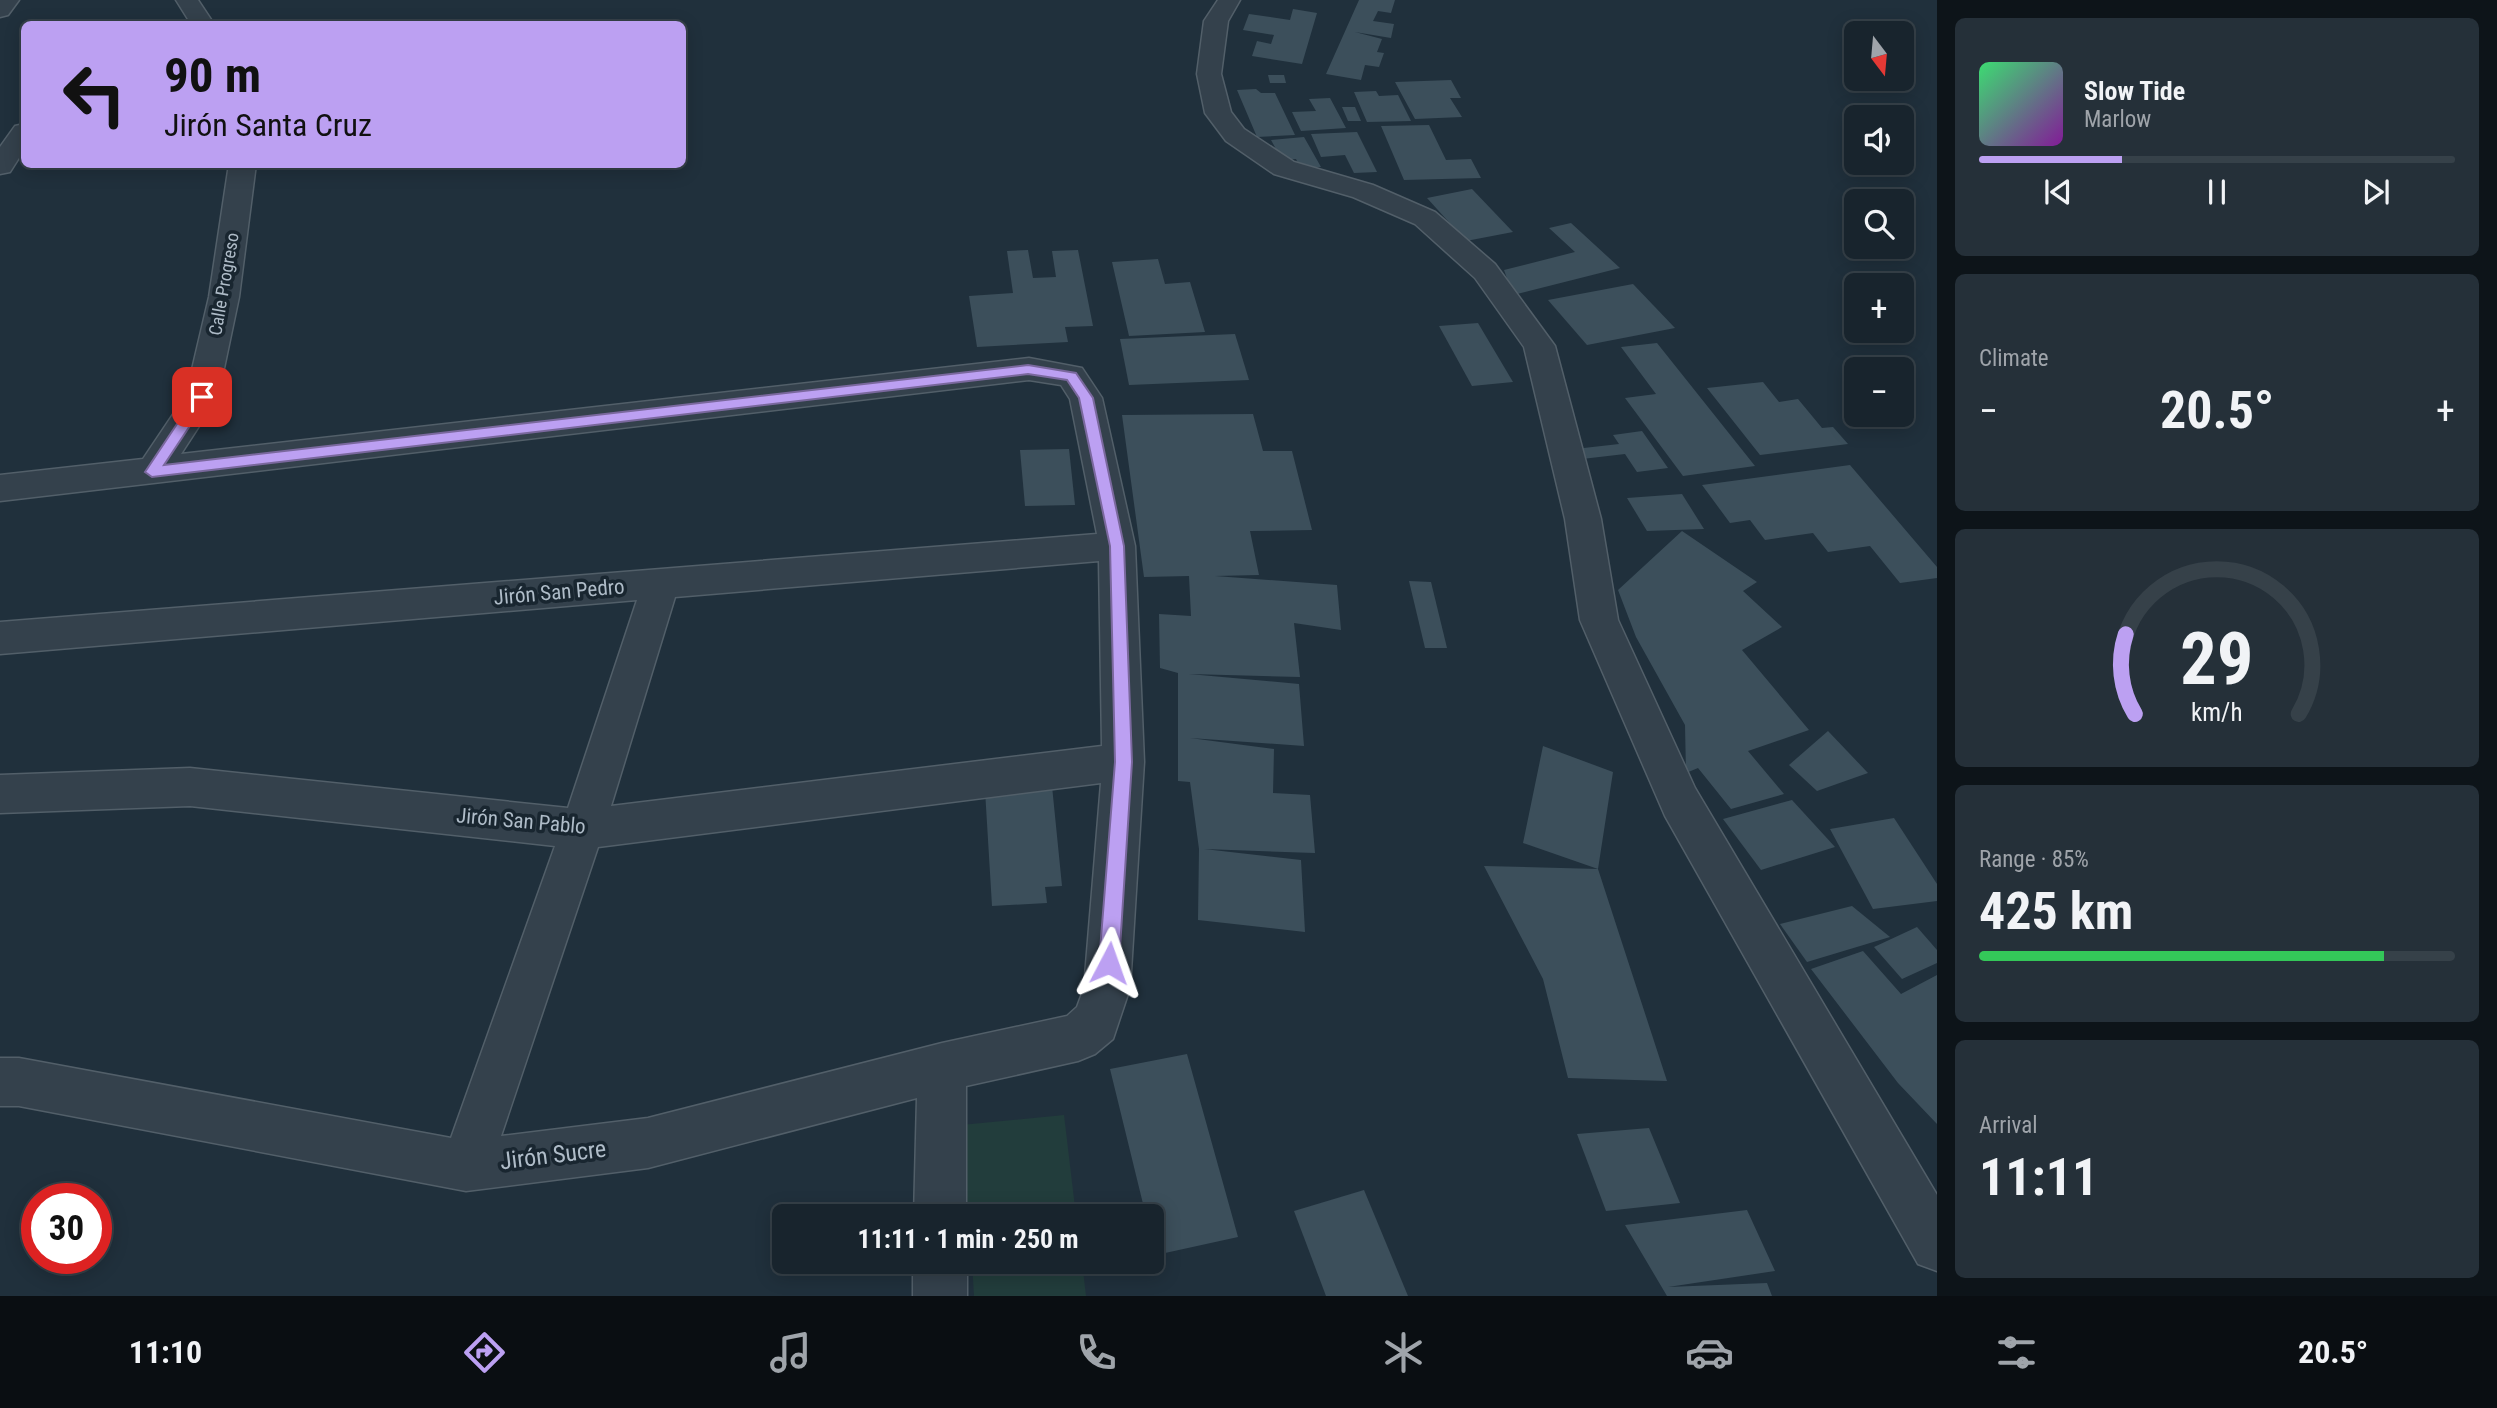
<!DOCTYPE html>
<meta charset="utf-8">
<style>
body{margin:0;font-family:"Roboto Condensed",sans-serif;background:#253039;color:#f1f3f6;height:100vh;display:flex;flex-direction:column;font-size:26px;white-space:nowrap}
*{box-sizing:border-box;margin:0}
p{font-size:23px;color:#9fa4aa}
.icon{flex:none;width:38px;height:38px;fill:none;stroke:currentColor;stroke-width:2;stroke-linecap:round;stroke-linejoin:round}
.map{position:relative;flex:1;overflow:hidden}
.details{display:flex;flex-direction:column;gap:18px;padding:18px;background:#0d1419;width:560px}
.details>*{flex:none}
.hud{position:absolute;left:21px;top:21px;width:665px;height:147px;border-radius:10px;box-shadow:0 4px 18px #0003,0 0 0 2px #364149;background:#bca0f2;color:#111;overflow:hidden}
.needle{width:46px;rotate:164deg}
.buttons{position:absolute;left:1844px;top:21px;display:grid;gap:14px}
.buttons a{display:grid;place-items:center;width:70px;height:70px;border-radius:10px;background:#18242d;box-shadow:0 4px 18px #0003,0 0 0 2px #364149;font-size:35px}
.speed{position:absolute;left:21px;top:1183px;display:flex;gap:14px;font-size:35px;font-weight:700;text-align:center}
.speed>*{display:grid;place-content:center;width:91px;height:91px;border-radius:50%;background:#18242d;box-shadow:0 4px 18px #0003,0 0 0 2px #364149;line-height:1}
.speed .limit{border:10px solid #d22;background:#fff;color:#111}
.pin{position:absolute;display:grid;place-items:center;width:60px;height:60px;color:#fff;margin:-30px;border-radius:14px;box-shadow:0 4px 10px #0006}
.me{position:absolute;width:77px;margin:-38px;rotate:4deg;stroke-linejoin:round;filter:drop-shadow(0 0 5px #0008)}
.turn{display:flex;align-items:center;gap:24px;height:147px;padding:0 28px;font-size:32px}
.turn .icon{width:91px;height:91px;stroke-width:2.5}
.turn b{display:block;font-size:49px;line-height:60px}
.big{font-size:52px;font-weight:700;line-height:1.1}
.details .tile{flex:1;display:flex;flex-direction:column;justify-content:center;gap:10px;min-width:0;padding:0 24px;border-radius:10px;background:#253039}
.details .dial{align-items:center;gap:0}
.dial svg{height:182px;overflow:visible;fill:none;stroke:#364149;stroke-width:7;stroke-linecap:round;text-anchor:middle}
.dial text{fill:#f1f3f6;stroke:none}
.song{display:flex;align-items:center;gap:21px}
.cover{width:84px;height:84px;border-radius:10px;background:linear-gradient(135deg,hsl(140 70% 55%),hsl(290 70% 35%))}
.played{height:7px;border-radius:4px;background:linear-gradient(90deg,#bca0f2 30%,#364149 30%)}
.keys{display:flex;justify-content:space-around;direction:ltr}
.heat{display:flex;justify-content:space-between;align-items:center;font-size:38px;direction:ltr}
.charge{height:10px;border-radius:5px;background:linear-gradient(90deg,#34c759 85%,#364149 0)}
.trip{position:absolute;left:772px;top:1204px;width:392px;height:70px;border-radius:10px;background:#18242d;box-shadow:0 4px 18px #0003,0 0 0 2px #364149;font-weight:700;line-height:70px;text-align:center}
.dock{display:flex;height:112px;justify-content:space-around;align-items:center;background:#0a0e12;color:#9fa4aa}
.dock .icon{width:49px;height:49px}
.dock .selected{color:#bca0f2}
.dock b{font-size:32px;color:#f1f3f6}
main{display:flex;flex:1;min-height:0}
.map>svg:first-child{display:block}
.green{fill:#223d3c}
.building{fill:#3c4f5b}
.lines{fill:none;stroke-linecap:round;stroke-linejoin:round}
.minor-casing{stroke:#525f69;stroke-width:3}
.minor{fill:#34414c;fill-rule:evenodd}
.route{fill:#bca0f2;stroke:#7a689d;stroke-width:2}
.labels{text-anchor:middle;stroke-width:7;stroke-linejoin:round;paint-order:stroke}
.far-street-label{font-size:18px;fill:#afbcc8;stroke:#192630}
.street-label{font-size:21px;fill:#afbcc8;stroke:#192630}
.near-street-label{font-size:24px;fill:#afbcc8;stroke:#192630}
</style>
<main>
<div class="map">
<svg width="1937" height="1296" viewBox="0 0 1937 1296">
<rect width="100%" height="100%" fill="#20303c"/>
<g class="green">
<path d="M 1064,1115 L 1076,1216 L 968,1216 L 961,1125 Z"/>
<path d="M 972,1262 L 1082,1262 L 1086,1296 L 974,1296 Z"/>
</g>
<g class="building">
<path d="M 1359,0 L 1395,0 L 1391,13 L 1378,11 L 1373,21 L 1394,24 L 1391,38 L 1355,32 L 1382,39 L 1377,52 L 1384,53 L 1379,67 L 1365,65 L 1361,80 L 1326,74 Z"/>
<path d="M 1293,9 L 1317,13 L 1302,64 L 1252,56 L 1257,41 L 1271,44 L 1274,35 L 1243,30 L 1249,14 L 1290,20 Z"/>
<path d="M 1268,75 L 1284,75 L 1286,83 L 1270,83 Z"/>
<path d="M 1451,80 L 1461,98 L 1450,98 L 1462,117 L 1415,119 L 1395,82 Z"/>
<path d="M 1256,89 L 1261,93 L 1275,93 L 1295,135 L 1257,137 L 1237,90 Z"/>
<path d="M 1376,91 L 1379,96 L 1398,95 L 1411,121 L 1367,122 L 1354,92 Z"/>
<path d="M 1330,98 L 1346,128 L 1301,131 L 1292,112 L 1316,111 L 1309,99 Z"/>
<path d="M 1342,107 L 1355,107 L 1361,121 L 1348,121 Z"/>
<path d="M 1429,125 L 1446,160 L 1471,159 L 1481,178 L 1404,180 L 1381,126 Z"/>
<path d="M 1357,132 L 1377,172 L 1354,173 L 1345,155 L 1321,157 L 1311,134 Z"/>
<path d="M 1304,137 L 1321,167 L 1301,169 L 1296,159 L 1282,160 L 1271,140 Z"/>
<path d="M 1472,189 L 1513,232 L 1466,241 L 1427,198 Z"/>
<path d="M 1571,223 L 1620,268 L 1513,295 L 1504,270 L 1575,252 L 1549,228 Z"/>
<path d="M 1028,250 L 1033,278 L 1056,277 L 1052,251 L 1078,250 L 1093,326 L 1065,327 L 1068,342 L 977,347 L 969,296 L 1013,293 L 1007,251 Z"/>
<path d="M 1158,259 L 1165,284 L 1190,282 L 1205,332 L 1129,336 L 1112,262 Z"/>
<path d="M 1633,284 L 1675,328 L 1587,345 L 1548,300 Z"/>
<path d="M 1478,323 L 1513,382 L 1472,386 L 1439,326 Z"/>
<path d="M 1235,334 L 1249,380 L 1129,385 L 1120,339 Z"/>
<path d="M 1657,343 L 1755,466 L 1683,476 L 1625,398 L 1656,394 L 1621,347 Z"/>
<path d="M 1763,382 L 1779,402 L 1798,399 L 1822,428 L 1833,427 L 1848,444 L 1760,455 L 1707,388 Z"/>
<path d="M 1253,414 L 1263,451 L 1292,451 L 1312,530 L 1250,531 L 1259,575 L 1215,576 L 1337,585 L 1341,630 L 1294,623 L 1300,677 L 1189,674 L 1299,684 L 1304,746 L 1190,738 L 1274,749 L 1273,793 L 1310,795 L 1315,853 L 1204,849 L 1301,860 L 1305,932 L 1198,920 L 1199,849 L 1190,782 L 1178,781 L 1178,673 L 1160,668 L 1159,614 L 1191,616 L 1189,576 L 1144,577 L 1122,415 Z"/>
<path d="M 1642,431 L 1668,468 L 1637,472 L 1625,454 L 1582,459 L 1575,449 L 1619,444 L 1613,435 Z"/>
<path d="M 1069,449 L 1075,505 L 1025,506 L 1020,450 Z"/>
<path d="M 1850,465 L 1937,567 L 1937,578 L 1900,583 L 1870,546 L 1828,552 L 1813,533 L 1765,540 L 1750,520 L 1730,523 L 1702,485 Z"/>
<path d="M 1682,494 L 1704,529 L 1647,531 L 1627,498 Z"/>
<path d="M 1682,531 L 1757,582 L 1743,591 L 1782,627 L 1742,650 L 1809,730 L 1748,751 L 1784,794 L 1731,809 L 1698,768 L 1686,773 L 1685,725 L 1636,637 L 1618,590 Z"/>
<path d="M 1409,581 L 1431,582 L 1447,648 L 1425,648 Z"/>
<path d="M 1828,731 L 1868,773 L 1817,791 L 1789,765 Z"/>
<path d="M 1543,746 L 1613,772 L 1598,869 L 1667,1081 L 1568,1078 L 1543,979 L 1484,866 L 1598,869 L 1523,843 Z"/>
<path d="M 1052,786 L 1062,886 L 1045,887 L 1047,903 L 992,906 L 985,790 Z"/>
<path d="M 1792,800 L 1835,847 L 1761,870 L 1723,819 Z"/>
<path d="M 1894,818 L 1937,884 L 1937,901 L 1873,909 L 1830,829 Z"/>
<path d="M 1852,906 L 1890,937 L 1807,962 L 1780,924 Z"/>
<path d="M 1917,927 L 1937,950 L 1937,963 L 1902,979 L 1874,947 Z"/>
<path d="M 1863,951 L 1901,994 L 1937,975 L 1937,1124 L 1898,1083 L 1811,969 Z"/>
<path d="M 1187,1054 L 1238,1237 L 1156,1255 L 1152,1216 L 1146,1216 L 1110,1069 Z"/>
<path d="M 1649,1128 L 1680,1203 L 1606,1211 L 1577,1134 Z"/>
<path d="M 1364,1190 L 1408,1296 L 1326,1296 L 1294,1211 Z"/>
<path d="M 1747,1210 L 1775,1271 L 1668,1287 L 1767,1283 L 1772,1296 L 1667,1296 L 1625,1225 Z"/>
</g>
<g class="lines">
<defs>
<g id="minor">
<path d="M 0,0 L 19,0 L 8,15 L 0,17 Z"/>
<path d="M 176,0 L 198,0 L 214,24 L 191,24 Z"/>
<path d="M 1218,0 L 1240,0 L 1228,21 L 1221,74 L 1231,112 L 1244,129 L 1294,162 L 1373,185 L 1435,212 L 1495,264 L 1555,346 L 1601,519 L 1618,620 L 1695,788 L 1937,1195 L 1937,1271 L 1918,1264 L 1665,816 L 1580,620 L 1565,519 L 1524,347 L 1475,278 L 1415,224 L 1353,197 L 1274,174 L 1226,141 L 1205,113 L 1197,74 L 1204,21 Z"/>
<path d="M 24,124 L 24,150 L 10,172 L 0,174 L 0,147 L 15,126 Z"/>
<path d="M 229,164 L 256,164 L 239,297 L 218,397 L 181,454 L 1029,358 L 1082,368 L 1102,398 L 1135,546 L 1144,762 L 1130,988 L 1113,1039 L 1095,1054 L 1078,1061 L 966,1086 L 966,1216 L 914,1216 L 917,1098 L 648,1168 L 466,1191 L 19,1106 L 0,1106 L 0,1058 L 19,1058 L 451,1138 L 555,846 L 190,806 L 0,813 L 0,775 L 190,768 L 568,808 L 637,600 L 0,654 L 0,622 L 1097,534 L 1070,399 L 1061,385 L 1029,380 L 0,501 L 0,475 L 143,459 L 186,395 L 209,297 ZM 1099,561 L 1102,746 L 611,806 L 675,597 ZM 1101,783 L 1084,988 L 1077,1007 L 1067,1016 L 942,1043 L 648,1118 L 501,1136 L 598,847 Z"/>
<rect x="913" y="1262" width="54" height="34"/>
</g>
</defs>
<use href="#minor" class="minor-casing"/>
<use href="#minor" class="minor"/>
</g>
<path class="route" d="M 1028,365 L 1076,373 L 1093,398 L 1124,546 L 1132,762 L 1119,963 L 1116,970 L 1109,973 L 1102,970 L 1099,963 L 1115,762 L 1110,546 L 1079,398 L 1067,380 L 1028,374 L 152,477 L 145,472 L 197,394 L 202,392 L 209,397 L 164,465 Z"/>
<g class="labels">
<g class="far-street-label">
<text transform="translate(224 284) rotate(-80)" y="6">Calle Progreso</text>
</g>
<g class="street-label">
<text transform="translate(559 592) rotate(-5)" y="7">Jirón San Pedro</text>
<text transform="translate(521 821) rotate(5)" y="7">Jirón San Pablo</text>
</g>
<g class="near-street-label">
<text transform="translate(553 1155) rotate(-7)" y="8">Jirón Sucre</text>
</g>
</g>
</svg>
<div class="buttons">
<a><svg class="needle" viewBox="-14 -14 28 28"><path d="M0-13l5 13h-10z" fill="#e53935"/><path d="M0 13l5-13h-10z" fill="#9fa4aa"/></svg></a>
<a><svg class="icon" aria-label="sound" viewBox="0 0 24 24"><path d="M4 9h4l5-4v14l-5-4H4zM17 9q2 3 0 6"/></svg></a>
<a><svg class="icon" aria-label="search" viewBox="0 0 24 24"><circle cx="10" cy="10" r="6"/><path d="M15 15l6 6"/></svg></a>
<a>+</a>
<a>−</a>
</div>
<div class="speed"><div class="limit">30</div></div>
<div class="pin" style="left:202px;top:397px;background:#d93025"><svg class="icon" aria-label="arrive" viewBox="0 0 24 24"><path d="M6 21V4h12l-3 4 3 4H6"/></svg></div>
<svg class="me" style="left:1109px;top:963px" viewBox="-20 -20 40 40"><path d="M0-17L14 15 0 8-14 15z" fill="#bca0f2" stroke="#fff" stroke-width="4"/></svg>
<div class="trip">11:11 · 1 min · 250 m</div>
<div class="hud">
<div class="turn"><svg class="icon" aria-label="left" viewBox="0 0 24 24"><path d="M17 20v-9H6M10 6l-5 5 5 5"/></svg><div><b>90 m</b>Jirón Santa Cruz</div></div>
</div>
</div>
<section class="details">
<div class="tile">
<div class="song"><i class="cover"></i><div><b>Slow Tide</b><p>Marlow</p></div></div>
<div class="played"></div>
<div class="keys"><svg class="icon" aria-label="previous" viewBox="0 0 24 24"><path d="M18 5L8 12l10 7zM5 5v14"/></svg><svg class="icon" aria-label="pause" viewBox="0 0 24 24"><path d="M8 5v14M16 5v14"/></svg><svg class="icon" aria-label="next" viewBox="0 0 24 24"><path d="M6 5l10 7-10 7zM19 5v14"/></svg></div>
</div>
<div class="tile"><p>Climate</p>
<div class="heat"><a>−</a><b class="big">20.5°</b><a>+</a></div>
</div>
<div class="tile dial"><svg viewBox="0 0 100 80">
<path d="M14 69A42 42 0 1 1 86 69"/>
<path d="M14 69A42 42 0 0 1 10 34" stroke="#bca0f2"/>
<text x="50" y="56" font-size="32" font-weight="700">29</text>
<text x="50" y="72" font-size="11">km/h</text>
</svg></div>
<div class="tile"><p>Range · 85%</p><b class="big">425 km</b><div class="charge"></div></div>
<div class="tile"><p>Arrival</p><b class="big">11:11</b></div>
</section>
</main>
<nav class="dock">
<b>11:10</b>
<svg class="icon selected" aria-label="directions" viewBox="0 0 24 24"><path d="M12 3l9 9-9 9-9-9zM9 14v-3h6M13 9l2 2-2 2"/></svg>
<svg class="icon" aria-label="music" viewBox="0 0 24 24"><path d="M9 18V5l10-2v13"/><circle cx="6" cy="18" r="3"/><circle cx="16" cy="16" r="3"/></svg>
<svg class="icon" aria-label="phone" viewBox="0 0 24 24"><path d="M5 4h4l2 5-3 2q2 4 5 5l2-3 5 2v4C11 20 4 13 5 4z"/></svg>
<svg class="icon" aria-label="climate" viewBox="0 0 24 24"><path d="M12 3v18M4 7l16 10M4 17L20 7"/></svg>
<svg class="icon" aria-label="car" viewBox="0 0 24 24"><path d="M5 17H2v-5l4-1 3-4h7l3 4 3 1v5h-3M9 17h6M6 11h13"/><circle cx="7" cy="17" r="2"/><circle cx="17" cy="17" r="2"/></svg>
<svg class="icon" aria-label="filters" viewBox="0 0 24 24"><path d="M4 7h16M4 17h16"/><circle cx="9" cy="7" r="2"/><circle cx="15" cy="17" r="2"/></svg>
<b>20.5°</b>
</nav>
